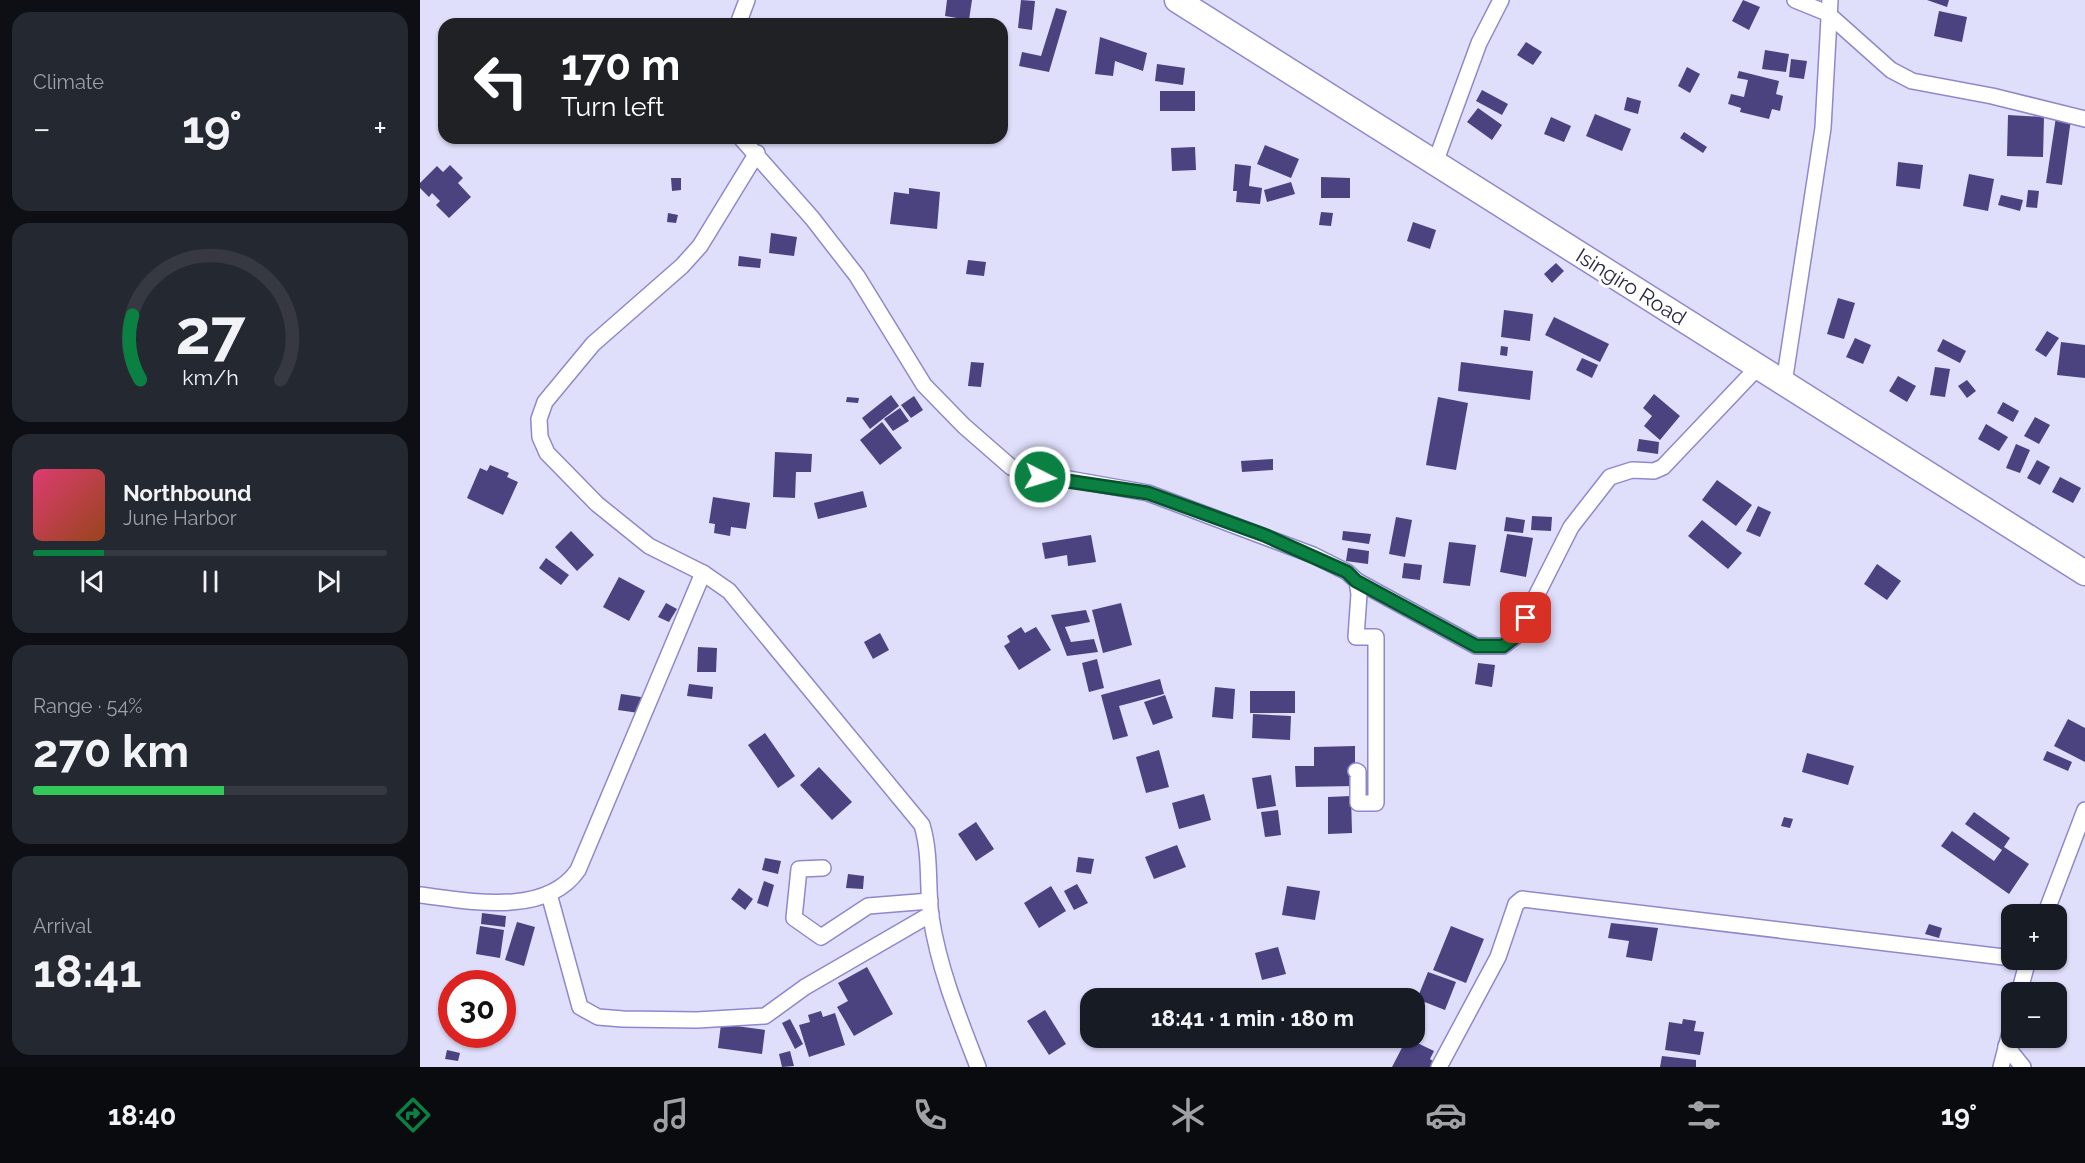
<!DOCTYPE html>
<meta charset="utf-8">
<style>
body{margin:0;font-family:Raleway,sans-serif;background:#242831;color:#f1f3f6;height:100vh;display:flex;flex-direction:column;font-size:22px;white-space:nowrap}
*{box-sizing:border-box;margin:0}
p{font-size:20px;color:#9ea1a6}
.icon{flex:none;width:33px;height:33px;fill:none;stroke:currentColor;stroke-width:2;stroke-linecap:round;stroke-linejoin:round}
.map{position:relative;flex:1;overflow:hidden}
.details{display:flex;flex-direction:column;gap:12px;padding:12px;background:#0d0f14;width:420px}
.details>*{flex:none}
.top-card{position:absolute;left:18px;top:18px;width:570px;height:126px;border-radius:18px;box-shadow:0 2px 4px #0004;background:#202124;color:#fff;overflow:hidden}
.controls{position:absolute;left:1581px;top:904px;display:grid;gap:12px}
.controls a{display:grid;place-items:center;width:66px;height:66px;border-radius:12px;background:#171b24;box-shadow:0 2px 4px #0004;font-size:30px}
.speed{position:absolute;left:18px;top:970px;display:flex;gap:12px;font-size:30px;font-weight:700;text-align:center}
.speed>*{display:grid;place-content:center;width:78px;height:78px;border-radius:50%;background:#171b24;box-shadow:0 2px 4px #0004;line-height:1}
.speed .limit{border:9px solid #d22;background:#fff;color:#111}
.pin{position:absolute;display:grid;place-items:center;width:51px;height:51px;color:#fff;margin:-26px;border-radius:12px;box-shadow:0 3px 9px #0006}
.me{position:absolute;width:66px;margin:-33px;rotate:95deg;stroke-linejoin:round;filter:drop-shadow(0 0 4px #0008)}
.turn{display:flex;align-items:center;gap:21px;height:126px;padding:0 24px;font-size:27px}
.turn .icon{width:78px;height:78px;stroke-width:2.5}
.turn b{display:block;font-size:42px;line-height:51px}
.big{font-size:45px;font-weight:700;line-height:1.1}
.details .tile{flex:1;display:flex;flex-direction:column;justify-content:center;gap:9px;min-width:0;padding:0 21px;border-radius:18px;background:#242831}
.details .dial{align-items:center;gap:0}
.dial svg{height:156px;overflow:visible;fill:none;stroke:#363941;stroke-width:7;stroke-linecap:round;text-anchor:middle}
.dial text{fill:#f1f3f6;stroke:none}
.song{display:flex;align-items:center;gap:18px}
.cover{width:72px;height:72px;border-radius:9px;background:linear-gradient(135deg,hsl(340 70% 55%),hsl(20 70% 35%))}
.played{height:6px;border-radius:3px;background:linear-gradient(90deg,#0b8043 20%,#363941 20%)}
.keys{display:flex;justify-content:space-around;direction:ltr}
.heat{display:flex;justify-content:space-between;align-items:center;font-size:33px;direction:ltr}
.charge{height:9px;border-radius:4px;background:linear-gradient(90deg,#34c759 54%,#363941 0)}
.trip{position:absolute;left:660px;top:988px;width:345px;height:60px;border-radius:18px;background:#171b24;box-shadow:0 2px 4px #0004;font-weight:700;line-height:60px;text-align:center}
.menu{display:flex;height:96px;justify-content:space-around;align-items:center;background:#090b0e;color:#9ea1a6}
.menu .icon{width:42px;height:42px}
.menu .active{color:#0b8043}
.menu b{font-size:27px;color:#f1f3f6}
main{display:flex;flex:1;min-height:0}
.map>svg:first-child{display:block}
.building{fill:#4a4380}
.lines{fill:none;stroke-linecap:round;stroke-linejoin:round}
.street-casing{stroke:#8d89cc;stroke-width:18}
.primary-casing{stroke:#8d89cc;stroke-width:27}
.street{stroke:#fff;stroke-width:15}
.primary{stroke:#fff;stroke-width:24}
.route-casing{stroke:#07532c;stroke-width:15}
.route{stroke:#0b8043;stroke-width:10}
.labels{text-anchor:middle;stroke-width:6;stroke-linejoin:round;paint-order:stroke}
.street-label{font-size:21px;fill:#2b2945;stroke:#fff}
</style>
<main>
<section class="details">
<div class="tile"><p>Climate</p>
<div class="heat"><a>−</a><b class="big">19°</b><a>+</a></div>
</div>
<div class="tile dial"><svg viewBox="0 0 100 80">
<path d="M14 69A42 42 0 1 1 86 69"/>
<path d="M14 69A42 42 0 0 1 10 36" stroke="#0b8043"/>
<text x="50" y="56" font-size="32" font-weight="700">27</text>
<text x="50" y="72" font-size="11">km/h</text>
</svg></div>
<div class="tile">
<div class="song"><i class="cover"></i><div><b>Northbound</b><p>June Harbor</p></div></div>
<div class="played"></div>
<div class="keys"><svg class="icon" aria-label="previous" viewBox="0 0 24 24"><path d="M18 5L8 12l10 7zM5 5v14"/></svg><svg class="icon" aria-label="pause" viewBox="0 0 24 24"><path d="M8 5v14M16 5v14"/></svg><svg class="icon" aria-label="next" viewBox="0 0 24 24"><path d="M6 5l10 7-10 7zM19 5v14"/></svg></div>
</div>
<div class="tile"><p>Range · 54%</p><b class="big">270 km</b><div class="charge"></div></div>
<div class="tile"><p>Arrival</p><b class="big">18:41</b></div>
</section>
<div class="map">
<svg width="1665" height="1067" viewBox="0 0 1665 1067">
<rect width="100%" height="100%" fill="#dfdefb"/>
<g class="building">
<path d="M 527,0 L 552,0 L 549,20 L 525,16 Z"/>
<path d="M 601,0 L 615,1 L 612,30 L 598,28 Z"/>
<path d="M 1323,0 L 1340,7 L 1329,30 L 1312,21 Z"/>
<path d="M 1507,0 L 1529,0 L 1527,7 Z"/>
<path d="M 636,8 L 647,11 L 629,72 L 599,66 L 602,52 L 621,56 Z"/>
<path d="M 1519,11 L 1547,17 L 1542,42 L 1514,36 Z"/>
<path d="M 680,37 L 727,53 L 723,71 L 695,61 L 693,76 L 675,74 Z"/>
<path d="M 1106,42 L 1122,52 L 1113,65 L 1097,55 Z"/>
<path d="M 1345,50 L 1369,54 L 1366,72 L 1342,69 Z"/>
<path d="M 1371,59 L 1387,61 L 1384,79 L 1369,77 Z"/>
<path d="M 737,64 L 765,68 L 763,85 L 735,81 Z"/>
<path d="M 1267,67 L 1280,74 L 1270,93 L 1258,86 Z"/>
<path d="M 1319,71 L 1359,81 L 1356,94 L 1363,96 L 1360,111 L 1352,109 L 1349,119 L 1320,112 L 1321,108 L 1308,104 L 1311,94 L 1324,97 L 1328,80 L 1317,78 Z"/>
<path d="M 1062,90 L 1088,104 L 1082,115 L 1056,101 Z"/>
<rect x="740" y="91" width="35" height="20"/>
<path d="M 1207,97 L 1221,101 L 1218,114 L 1204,110 Z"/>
<path d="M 1058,108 L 1082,125 L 1072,140 L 1047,122 Z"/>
<path d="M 1175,114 L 1211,129 L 1202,151 L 1166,136 Z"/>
<path d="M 1588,115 L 1624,117 L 1623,157 L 1587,156 Z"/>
<path d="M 1131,117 L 1151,126 L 1144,142 L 1124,134 Z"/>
<path d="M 1636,117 L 1651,119 L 1642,185 L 1626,183 Z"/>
<path d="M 1264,132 L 1287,147 L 1283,153 L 1260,138 Z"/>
<path d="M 845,145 L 879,159 L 871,178 L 837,164 Z"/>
<path d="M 775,147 L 776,170 L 752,171 L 751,148 Z"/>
<path d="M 1478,162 L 1503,165 L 1500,189 L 1476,186 Z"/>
<path d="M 815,164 L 831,166 L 829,186 L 842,188 L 840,204 L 816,202 L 817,191 L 813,191 Z"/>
<path d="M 30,165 L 43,178 L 38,183 L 51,197 L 29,218 L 16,205 L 20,201 L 12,193 L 9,197 L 0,188 L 0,183 L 17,166 L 23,172 Z"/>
<path d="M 1549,174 L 1574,179 L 1568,211 L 1543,206 Z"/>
<path d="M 901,177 L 930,178 L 930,198 L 901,198 Z"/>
<path d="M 251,178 L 261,178 L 261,190 L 252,191 Z"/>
<path d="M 871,182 L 875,194 L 847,202 L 844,190 Z"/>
<path d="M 489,188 L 520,192 L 517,229 L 470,224 L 474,192 L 489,194 Z"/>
<path d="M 1608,190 L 1619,191 L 1617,208 L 1606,207 Z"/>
<path d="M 1581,195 L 1603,200 L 1600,211 L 1578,205 Z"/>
<path d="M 901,212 L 913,213 L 911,226 L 899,225 Z"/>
<path d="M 248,213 L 258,215 L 256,223 L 247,222 Z"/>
<path d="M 993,222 L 1016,230 L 1010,249 L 987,241 Z"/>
<path d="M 351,233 L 377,237 L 374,256 L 349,253 Z"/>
<path d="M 319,256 L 341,259 L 340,268 L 318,266 Z"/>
<path d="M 548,260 L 566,262 L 564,276 L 546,274 Z"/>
<path d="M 1136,263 L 1144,271 L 1132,283 L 1124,274 Z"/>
<path d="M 1418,298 L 1435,303 L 1424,339 L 1407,334 Z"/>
<path d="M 1084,310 L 1113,314 L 1110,341 L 1081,337 Z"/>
<path d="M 1134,317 L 1189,344 L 1180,362 L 1125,335 Z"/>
<path d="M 1627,331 L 1639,338 L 1626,357 L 1615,350 Z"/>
<path d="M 1435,338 L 1451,345 L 1443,364 L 1426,357 Z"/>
<path d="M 1523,339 L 1546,351 L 1540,363 L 1517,351 Z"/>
<path d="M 1641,342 L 1665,345 L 1665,378 L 1637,375 Z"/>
<path d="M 1081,346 L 1088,347 L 1087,356 L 1080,355 Z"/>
<path d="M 1162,358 L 1178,365 L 1172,378 L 1156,370 Z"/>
<path d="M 551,362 L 564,363 L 561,387 L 548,386 Z"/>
<path d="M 1041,362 L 1113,371 L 1110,400 L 1038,391 Z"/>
<path d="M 1515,367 L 1530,369 L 1525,397 L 1510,395 Z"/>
<path d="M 1478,376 L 1496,386 L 1487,402 L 1469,391 Z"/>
<path d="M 1547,380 L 1556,391 L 1547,398 L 1538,386 Z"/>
<path d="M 1234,394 L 1260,416 L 1240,440 L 1224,426 L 1232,416 L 1223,408 Z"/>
<path d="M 471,395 L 479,406 L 450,429 L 442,418 Z"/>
<path d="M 494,396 L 503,410 L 491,418 L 481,405 Z"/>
<path d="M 427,397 L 439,398 L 438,403 L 426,402 Z"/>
<path d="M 1018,397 L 1048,403 L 1036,470 L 1006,465 Z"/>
<path d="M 1583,402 L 1599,411 L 1593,422 L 1577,413 Z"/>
<path d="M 480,408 L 489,421 L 473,431 L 464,419 Z"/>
<path d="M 1615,417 L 1630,425 L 1619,444 L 1604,436 Z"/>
<path d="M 462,422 L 482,448 L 460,465 L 440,440 Z"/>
<path d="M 1566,424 L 1588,437 L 1579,451 L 1558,439 Z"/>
<path d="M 1219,439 L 1239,442 L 1238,454 L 1217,451 Z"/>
<path d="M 1596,444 L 1610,450 L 1600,473 L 1586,468 Z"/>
<path d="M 355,452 L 392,454 L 391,472 L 376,472 L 375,498 L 353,497 Z"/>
<path d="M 853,459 L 853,470 L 822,472 L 821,461 Z"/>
<path d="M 1617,460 L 1630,467 L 1620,485 L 1607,478 Z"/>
<path d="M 70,465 L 89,473 L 87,477 L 98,482 L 83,515 L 47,498 L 60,468 L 67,471 Z"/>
<path d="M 1640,477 L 1661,488 L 1653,503 L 1632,492 Z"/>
<path d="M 1297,480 L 1332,505 L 1316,526 L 1282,500 Z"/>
<path d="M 443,491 L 447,507 L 398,519 L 394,503 Z"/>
<path d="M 293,497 L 330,503 L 326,529 L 311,527 L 310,536 L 294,533 L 295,524 L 289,523 Z"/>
<path d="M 1338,506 L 1351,512 L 1340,537 L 1326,531 Z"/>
<path d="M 1112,516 L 1132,517 L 1131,531 L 1111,530 Z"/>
<path d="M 976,517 L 992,520 L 985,557 L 969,554 Z"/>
<path d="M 1086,517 L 1105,520 L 1103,533 L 1084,531 Z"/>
<path d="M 1282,520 L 1322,553 L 1308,569 L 1268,536 Z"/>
<path d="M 151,531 L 174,555 L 157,571 L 135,547 Z"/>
<path d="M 923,531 L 951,534 L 949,544 L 922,540 Z"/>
<path d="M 1087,534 L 1113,538 L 1106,577 L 1080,572 Z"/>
<path d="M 671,535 L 676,562 L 648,566 L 647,555 L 625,559 L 622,543 Z"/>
<path d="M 1029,542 L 1056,545 L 1050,586 L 1023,583 Z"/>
<path d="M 928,548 L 949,551 L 948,564 L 926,561 Z"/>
<path d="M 126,558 L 149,575 L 141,585 L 119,568 Z"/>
<path d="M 984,563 L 1002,565 L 1000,580 L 982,578 Z"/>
<path d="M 1457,564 L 1481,581 L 1467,600 L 1444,584 Z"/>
<path d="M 199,577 L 225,591 L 209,621 L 183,607 Z"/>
<path d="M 246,603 L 257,609 L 249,622 L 238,617 Z"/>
<path d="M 701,603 L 712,645 L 683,653 L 672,610 Z"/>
<path d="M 666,610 L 670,622 L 645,627 L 651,642 L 674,639 L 678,652 L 647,656 L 631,615 Z"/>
<path d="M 601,627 L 605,633 L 616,627 L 631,650 L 599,670 L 584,646 L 590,642 L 587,636 Z"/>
<path d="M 460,633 L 469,650 L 453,659 L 444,642 Z"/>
<path d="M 278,647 L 297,648 L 296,672 L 277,672 Z"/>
<path d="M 677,659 L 684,688 L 669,692 L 662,663 Z"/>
<path d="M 1058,663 L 1075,665 L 1072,687 L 1055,684 Z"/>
<path d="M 740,679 L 744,694 L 699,706 L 708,736 L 693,740 L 681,695 Z"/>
<path d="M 269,684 L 293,687 L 292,699 L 267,696 Z"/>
<path d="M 795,687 L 815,689 L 813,719 L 792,717 Z"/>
<rect x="830" y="691" width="45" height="22"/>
<path d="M 201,694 L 221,697 L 219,713 L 198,710 Z"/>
<path d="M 745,695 L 753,718 L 733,725 L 724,702 Z"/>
<path d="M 833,714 L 871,716 L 870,740 L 832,738 Z"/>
<path d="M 1648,719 L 1665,728 L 1665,762 L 1634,746 Z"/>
<path d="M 345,733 L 375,776 L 358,788 L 328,745 Z"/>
<path d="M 935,746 L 935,786 L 876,787 L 875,766 L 894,766 L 894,747 Z"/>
<path d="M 739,750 L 749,787 L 726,793 L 716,757 Z"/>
<path d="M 1627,751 L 1652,762 L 1648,771 L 1623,760 Z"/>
<path d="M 1387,753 L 1434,766 L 1428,785 L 1382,772 Z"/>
<path d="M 399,767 L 432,802 L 412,820 L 380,785 Z"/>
<path d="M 851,775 L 856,806 L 837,809 L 832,778 Z"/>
<path d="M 784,794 L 791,820 L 759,829 L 752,803 Z"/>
<path d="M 931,796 L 932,833 L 908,834 L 908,797 Z"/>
<path d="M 858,810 L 861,835 L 845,837 L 841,812 Z"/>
<path d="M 1554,812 L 1590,838 L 1584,847 L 1609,864 L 1589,894 L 1521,846 L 1532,831 L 1574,861 L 1582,850 L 1545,824 Z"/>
<path d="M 1364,817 L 1373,819 L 1370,828 L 1361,826 Z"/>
<path d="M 556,822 L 574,849 L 556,861 L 538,834 Z"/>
<path d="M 757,845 L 766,867 L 734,879 L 725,857 Z"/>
<path d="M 658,857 L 674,859 L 671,874 L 656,872 Z"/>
<path d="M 345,858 L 361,861 L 358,874 L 342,870 Z"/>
<path d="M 428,874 L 444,876 L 443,889 L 426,888 Z"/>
<path d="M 344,881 L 354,885 L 348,907 L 337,903 Z"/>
<path d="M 657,884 L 668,903 L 654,910 L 644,891 Z"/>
<path d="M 631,886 L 646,911 L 619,928 L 604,903 Z"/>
<path d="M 867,886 L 900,891 L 895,920 L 862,915 Z"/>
<path d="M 319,888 L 333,899 L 325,910 L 311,899 Z"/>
<path d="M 62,913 L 86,916 L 85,927 L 61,924 Z"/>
<path d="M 97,922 L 115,927 L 104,966 L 85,960 Z"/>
<path d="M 1191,923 L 1238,928 L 1232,961 L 1206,957 L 1209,941 L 1188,938 Z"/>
<path d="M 1509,924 L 1522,928 L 1519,938 L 1505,934 Z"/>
<path d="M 60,926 L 84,930 L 80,958 L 56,954 Z"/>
<path d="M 1031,926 L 1064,939 L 1046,983 L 1013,970 Z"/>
<path d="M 858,947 L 866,974 L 842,980 L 835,953 Z"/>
<path d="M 447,967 L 473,1014 L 434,1036 L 417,1007 L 428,1001 L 418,983 Z"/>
<path d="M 1008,972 L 1036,982 L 1025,1010 L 997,999 Z"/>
<path d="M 82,992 L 87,992 L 84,1017 L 82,1017 Z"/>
<path d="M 625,1010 L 646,1044 L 629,1055 L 607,1021 Z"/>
<path d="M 401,1011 L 403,1017 L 415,1013 L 425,1045 L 389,1057 L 379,1025 L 390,1022 L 388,1015 Z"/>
<path d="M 370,1019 L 383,1044 L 375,1049 L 362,1023 Z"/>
<path d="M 1263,1019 L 1276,1021 L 1274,1031 L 1284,1032 L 1280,1055 L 1245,1050 L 1249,1022 L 1262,1024 Z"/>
<path d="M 301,1024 L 345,1030 L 342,1054 L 298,1048 Z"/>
<path d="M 987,1038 L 1014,1051 L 1010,1059 L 1014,1062 L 1011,1067 L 972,1067 Z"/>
<path d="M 27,1050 L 40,1053 L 38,1061 L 25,1059 Z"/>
<path d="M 370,1051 L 374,1066 L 362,1067 L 359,1054 Z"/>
<path d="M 1242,1056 L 1276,1060 L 1276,1067 L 1240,1067 Z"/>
</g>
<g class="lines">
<defs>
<g id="street">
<path d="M 1375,0 L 1407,13 L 1471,70 L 1492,81 L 1572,96 L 1665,119"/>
<path d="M 318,24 L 327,0"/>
<path d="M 321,138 L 392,218 L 437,276 L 504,385 L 544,426 L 591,467 L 609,475 L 632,476 L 728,493 L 893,555 L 927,572 L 937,581 L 939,594 L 936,637 L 956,637 L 956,803 L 938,803 L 938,772 L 936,771"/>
<path d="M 337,153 L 280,246 L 262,266 L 173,344 L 125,402 L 119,419 L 120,437 L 127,453 L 177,504 L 229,546 L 283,573 L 309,591 L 502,825 C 511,855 507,886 511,917 C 519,969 539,1018 558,1067"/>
<path d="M 1015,163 L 1059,43 L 1081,0"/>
<path d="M 1364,383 L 1403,128 L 1410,0"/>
<path d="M 937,581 L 1056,646 L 1083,646 L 1096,636 L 1151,527 L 1190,477 L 1212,470 L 1234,471 L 1243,467 L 1338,367"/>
<path d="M 403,868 L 379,869 L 374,918 L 401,937 L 448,906 L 510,901"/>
<path d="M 129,894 L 160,1007 L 178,1017 L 203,1019 L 277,1020 L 345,1016 L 385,987 L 511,914"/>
<path d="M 0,895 C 48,901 126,917 158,870 L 283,573"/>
<path d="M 1625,915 L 1665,810"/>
<path d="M 1599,993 L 1608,960"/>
<path d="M 1586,1046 L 1603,1067"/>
<path d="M 1019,1067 L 1078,957 L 1096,904 L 1102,899 L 1592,958"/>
<path d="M 1581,1067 L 1592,1025"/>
</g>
<path id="primary" d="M 757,0 L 1665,573"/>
</defs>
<use href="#street" class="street-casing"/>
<use href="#primary" class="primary-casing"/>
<use href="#street" class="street"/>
<use href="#primary" class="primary"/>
</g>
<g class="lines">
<defs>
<path id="route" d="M 620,477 L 728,493 L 844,535 L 927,572 L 936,581 L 1056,646 L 1083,646 L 1096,636 L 1106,618"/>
</defs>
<use href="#route" class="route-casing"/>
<use href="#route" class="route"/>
</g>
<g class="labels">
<g class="street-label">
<text transform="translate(1211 287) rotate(32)" y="7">Isingiro Road</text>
</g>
</g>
</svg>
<div class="controls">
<a>+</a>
<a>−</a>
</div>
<div class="speed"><div class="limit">30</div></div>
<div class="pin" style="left:1106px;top:618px;background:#d93025"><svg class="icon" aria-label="arrive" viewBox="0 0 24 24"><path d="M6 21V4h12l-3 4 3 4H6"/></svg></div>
<svg class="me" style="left:620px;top:477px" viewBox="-20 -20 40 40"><circle r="17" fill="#0b8043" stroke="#fff" stroke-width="3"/><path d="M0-11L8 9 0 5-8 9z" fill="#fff"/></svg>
<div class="trip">18:41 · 1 min · 180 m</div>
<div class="top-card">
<div class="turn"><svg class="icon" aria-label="left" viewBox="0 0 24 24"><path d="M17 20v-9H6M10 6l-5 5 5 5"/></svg><div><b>170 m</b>Turn left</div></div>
</div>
</div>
</main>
<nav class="menu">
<b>18:40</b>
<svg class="icon active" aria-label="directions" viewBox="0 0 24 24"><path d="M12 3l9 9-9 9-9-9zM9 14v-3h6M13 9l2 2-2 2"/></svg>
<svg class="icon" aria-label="music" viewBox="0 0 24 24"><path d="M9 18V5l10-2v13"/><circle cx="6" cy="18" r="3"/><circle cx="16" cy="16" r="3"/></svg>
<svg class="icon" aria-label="phone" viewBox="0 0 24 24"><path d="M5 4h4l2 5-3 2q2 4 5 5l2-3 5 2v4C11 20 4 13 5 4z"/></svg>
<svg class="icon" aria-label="climate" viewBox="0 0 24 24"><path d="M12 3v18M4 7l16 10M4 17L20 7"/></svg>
<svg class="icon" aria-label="car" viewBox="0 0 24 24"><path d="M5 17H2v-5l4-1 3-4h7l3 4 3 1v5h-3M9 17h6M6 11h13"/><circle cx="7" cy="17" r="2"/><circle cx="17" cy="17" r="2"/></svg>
<svg class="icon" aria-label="filters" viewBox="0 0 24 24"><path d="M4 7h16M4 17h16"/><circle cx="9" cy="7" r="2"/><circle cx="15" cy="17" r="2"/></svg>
<b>19°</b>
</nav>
